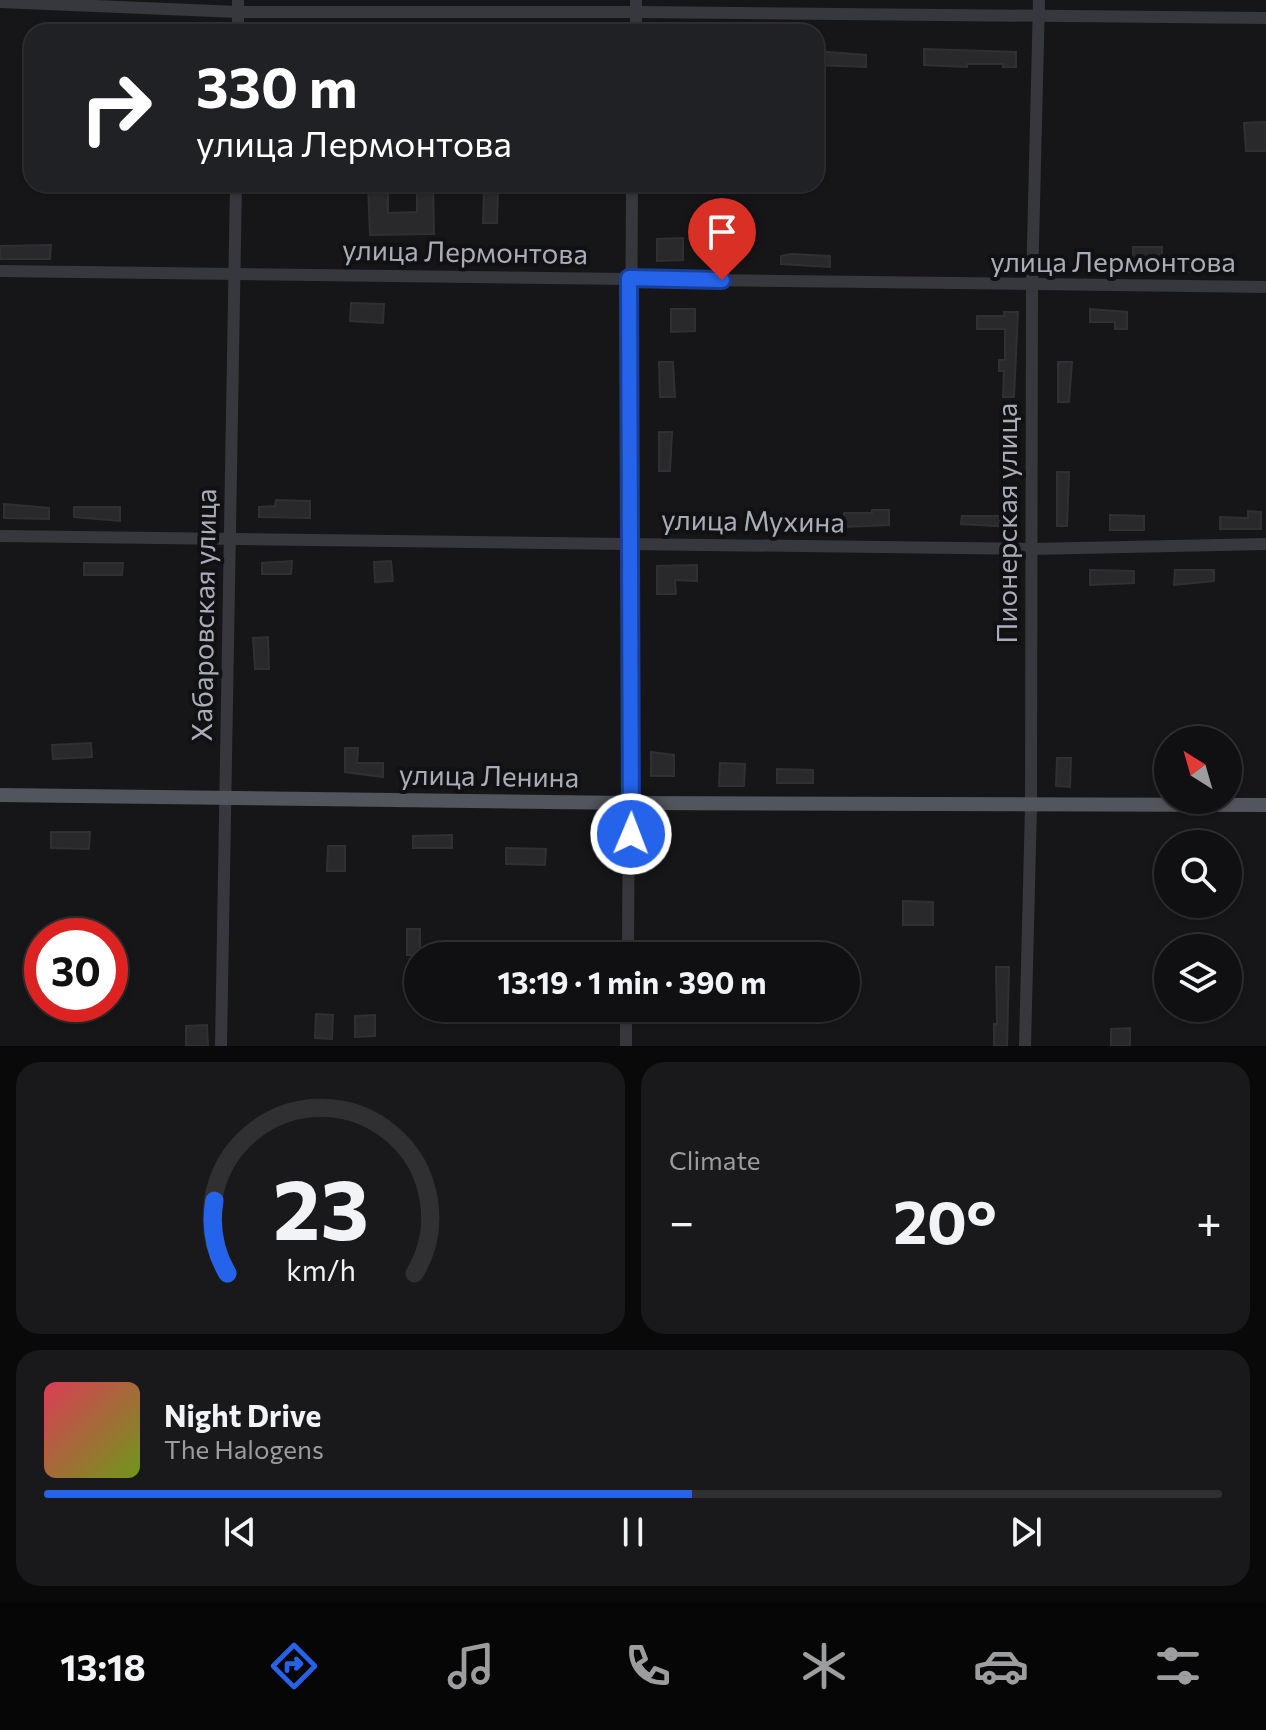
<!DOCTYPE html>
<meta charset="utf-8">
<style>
body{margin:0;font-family:Commissioner,sans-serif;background:#19191b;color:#f1f3f6;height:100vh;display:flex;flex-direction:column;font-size:30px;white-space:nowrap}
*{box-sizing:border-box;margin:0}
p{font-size:26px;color:#9c9d9f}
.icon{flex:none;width:44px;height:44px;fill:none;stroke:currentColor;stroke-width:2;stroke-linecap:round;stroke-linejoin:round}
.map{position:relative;height:1046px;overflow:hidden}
.sheet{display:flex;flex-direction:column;gap:16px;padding:16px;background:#09090a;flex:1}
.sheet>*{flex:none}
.banner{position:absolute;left:24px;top:24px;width:800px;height:168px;border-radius:24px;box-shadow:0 2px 6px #0004,0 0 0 2px #303032;background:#202124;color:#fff;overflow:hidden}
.needle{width:52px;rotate:323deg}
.fabs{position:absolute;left:1154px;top:726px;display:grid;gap:16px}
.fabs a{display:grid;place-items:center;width:88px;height:88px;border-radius:50%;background:#101012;box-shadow:0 2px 6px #0004,0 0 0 2px #303032;font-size:40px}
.speed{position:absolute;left:24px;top:918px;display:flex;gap:16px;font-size:40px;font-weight:700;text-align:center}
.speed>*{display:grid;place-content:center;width:104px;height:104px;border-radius:50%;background:#101012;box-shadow:0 2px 6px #0004,0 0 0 2px #303032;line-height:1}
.speed .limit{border:12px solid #d22;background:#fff;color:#111}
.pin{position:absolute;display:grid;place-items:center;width:68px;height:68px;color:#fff;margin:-82px -34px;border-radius:50% 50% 50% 0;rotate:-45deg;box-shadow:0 0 8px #0007}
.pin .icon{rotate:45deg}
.me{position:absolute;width:88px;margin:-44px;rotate:1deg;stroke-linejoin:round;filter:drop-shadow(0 0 6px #0008)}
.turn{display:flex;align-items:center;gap:28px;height:168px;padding:0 40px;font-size:36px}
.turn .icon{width:104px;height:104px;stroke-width:2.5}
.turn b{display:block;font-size:56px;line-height:68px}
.big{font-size:60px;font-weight:700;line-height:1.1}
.sheet .tile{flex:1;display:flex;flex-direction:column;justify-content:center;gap:12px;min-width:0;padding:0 28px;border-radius:24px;background:#19191b}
.sheet .dial{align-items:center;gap:0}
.dial svg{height:208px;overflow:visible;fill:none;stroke:#303032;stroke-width:7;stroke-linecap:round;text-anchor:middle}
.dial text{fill:#f1f3f6;stroke:none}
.song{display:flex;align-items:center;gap:24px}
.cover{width:96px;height:96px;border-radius:12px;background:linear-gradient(135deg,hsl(350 70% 55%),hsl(80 70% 35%))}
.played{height:8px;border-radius:4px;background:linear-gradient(90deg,#2563eb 55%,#303032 55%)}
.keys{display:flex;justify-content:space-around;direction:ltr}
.heat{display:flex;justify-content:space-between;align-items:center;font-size:44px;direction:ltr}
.sheet .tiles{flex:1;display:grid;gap:16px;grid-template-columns:1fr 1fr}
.tile:last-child{grid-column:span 2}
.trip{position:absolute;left:404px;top:942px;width:456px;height:80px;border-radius:40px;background:#101012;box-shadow:0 2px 6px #0004,0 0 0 2px #303032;font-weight:700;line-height:80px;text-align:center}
.menu{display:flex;height:128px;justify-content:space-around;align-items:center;background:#060607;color:#9c9d9f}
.menu .icon{width:56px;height:56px}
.menu .current{color:#2563eb}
.menu b{font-size:36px;color:#f1f3f6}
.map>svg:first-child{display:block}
.building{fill:#29292c;stroke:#303034;stroke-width:2}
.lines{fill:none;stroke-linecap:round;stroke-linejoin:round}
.minor{stroke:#37383d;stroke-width:12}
.major{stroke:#53555c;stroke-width:14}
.route-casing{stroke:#184099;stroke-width:20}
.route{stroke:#2563eb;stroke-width:14}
.labels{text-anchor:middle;stroke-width:8;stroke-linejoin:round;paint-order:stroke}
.street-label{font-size:28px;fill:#a8adb8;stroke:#111113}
</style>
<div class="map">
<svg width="1266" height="1046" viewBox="0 0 1266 1046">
<rect width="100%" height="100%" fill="#161618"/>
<g class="building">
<path d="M 924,49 L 1016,52 L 1016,67 L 1003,67 L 1003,64 L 967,64 L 967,67 L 924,65 Z"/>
<path d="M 816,51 L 866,55 L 866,67 L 816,65 Z"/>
<path d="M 1266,122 L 1266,151 L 1246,151 L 1244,123 Z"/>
<path d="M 368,184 L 388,184 L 388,213 L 417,212 L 417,184 L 433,184 L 434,234 L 370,235 Z"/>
<path d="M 484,189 L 498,189 L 497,223 L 483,223 Z"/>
<path d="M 683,238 L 683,260 L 657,261 L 657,239 Z"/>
<path d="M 51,245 L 50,259 L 0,259 L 0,246 Z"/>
<path d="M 1133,247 L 1162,247 L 1162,256 L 1191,257 L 1190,272 L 1133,269 Z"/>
<path d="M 791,254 L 830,256 L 830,267 L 781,264 L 781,256 Z"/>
<path d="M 351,303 L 384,304 L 383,323 L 350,321 Z"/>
<path d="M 671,309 L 695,309 L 695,331 L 671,332 Z"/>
<path d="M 1090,309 L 1127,312 L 1127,329 L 1115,329 L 1115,322 L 1090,322 Z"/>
<path d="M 1004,312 L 1018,312 L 1014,397 L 1003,397 L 1004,371 L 999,371 L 999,360 L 1005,360 L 1005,329 L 977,329 L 977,316 L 1004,316 Z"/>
<path d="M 659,362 L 673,362 L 675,397 L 660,397 Z"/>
<path d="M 1058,362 L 1072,362 L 1069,402 L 1058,402 Z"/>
<path d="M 659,432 L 672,432 L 670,471 L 659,471 Z"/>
<path d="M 1057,472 L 1069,472 L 1067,526 L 1057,526 Z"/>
<path d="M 276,500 L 310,501 L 310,518 L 259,517 L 259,507 L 275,506 Z"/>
<path d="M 4,504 L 49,508 L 49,519 L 4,518 Z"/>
<path d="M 74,507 L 120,507 L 120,521 L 74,517 Z"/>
<path d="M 872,510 L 889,510 L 889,525 L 844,527 L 844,513 L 872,513 Z"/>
<path d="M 1248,511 L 1261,512 L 1261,529 L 1220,529 L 1220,517 L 1248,518 Z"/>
<path d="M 1110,515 L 1144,516 L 1144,530 L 1110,530 Z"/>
<path d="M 962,516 L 1012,516 L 1012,527 L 961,524 Z"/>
<path d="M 292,561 L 291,574 L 262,574 L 262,563 Z"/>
<path d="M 391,561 L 393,581 L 375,582 L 374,562 Z"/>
<path d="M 84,563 L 123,563 L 122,575 L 84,575 Z"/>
<path d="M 697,565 L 697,581 L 675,580 L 676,594 L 657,594 L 657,566 Z"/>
<path d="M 1090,570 L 1134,571 L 1134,583 L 1090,585 Z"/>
<path d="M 1175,570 L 1214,570 L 1214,581 L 1174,585 Z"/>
<path d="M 268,637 L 269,669 L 255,669 L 253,638 Z"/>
<path d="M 91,743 L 92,757 L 53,759 L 52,745 Z"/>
<path d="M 345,748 L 358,748 L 357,763 L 383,763 L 383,777 L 345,772 Z"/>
<path d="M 651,752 L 674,755 L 674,776 L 651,776 Z"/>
<path d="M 1057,758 L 1071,758 L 1070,787 L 1056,786 Z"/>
<path d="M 720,763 L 745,764 L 744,786 L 719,786 Z"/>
<path d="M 777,769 L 813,770 L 813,783 L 777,783 Z"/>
<path d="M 51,832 L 90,832 L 89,849 L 51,848 Z"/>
<path d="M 452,835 L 452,848 L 413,848 L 413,836 Z"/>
<path d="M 328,846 L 345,846 L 345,871 L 327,871 Z"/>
<path d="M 506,848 L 546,849 L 545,865 L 506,864 Z"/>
<path d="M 903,901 L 933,902 L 933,925 L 903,925 Z"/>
<rect x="407" y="929" width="13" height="26"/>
<path d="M 996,967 L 1009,967 L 1007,1046 L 994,1046 L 994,1024 L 997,1024 Z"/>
<path d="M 316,1014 L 333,1015 L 332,1039 L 315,1038 Z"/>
<path d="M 375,1015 L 375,1036 L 355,1037 L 355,1016 Z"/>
<path d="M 207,1025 L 208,1046 L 186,1046 L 186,1026 Z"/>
<path d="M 1130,1028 L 1130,1046 L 1111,1046 L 1111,1029 Z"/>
</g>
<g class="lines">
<g class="minor">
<path d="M 0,2 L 238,12 L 637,12 L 1266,18"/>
<path d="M 238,32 L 238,0"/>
<path d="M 636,32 L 636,0"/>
<path d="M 0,271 L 1266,287"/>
<path d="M 0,536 L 1031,549 L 1266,544"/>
<path d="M 628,956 L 632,184"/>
<path d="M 221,1046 L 236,184"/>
<path d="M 626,1046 L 626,1008"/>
<path d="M 1025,1046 L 1031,806 L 1032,286 L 1039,0"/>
</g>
<path class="major" d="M 0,795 L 631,803 L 1266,805"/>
</g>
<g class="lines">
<defs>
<path id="route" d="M 631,834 L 629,278 L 722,280"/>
</defs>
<use href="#route" class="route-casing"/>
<use href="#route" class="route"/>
</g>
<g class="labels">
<g class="street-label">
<text transform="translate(465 252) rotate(1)" y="10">улица Лермонтова</text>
<text x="1113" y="272">улица Лермонтова</text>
<text transform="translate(753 521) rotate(1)" y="10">улица Мухина</text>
<text transform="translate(1007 523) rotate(-90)" y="10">Пионерская улица</text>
<text transform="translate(204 615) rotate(-89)" y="10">Хабаровская улица</text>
<text transform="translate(489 776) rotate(1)" y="10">улица Ленина</text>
</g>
</g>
</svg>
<div class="fabs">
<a><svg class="needle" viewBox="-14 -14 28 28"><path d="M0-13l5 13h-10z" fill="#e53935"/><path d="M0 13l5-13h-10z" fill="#9c9d9f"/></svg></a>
<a><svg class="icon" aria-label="search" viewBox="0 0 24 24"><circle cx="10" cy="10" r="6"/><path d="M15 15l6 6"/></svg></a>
<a><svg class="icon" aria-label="layers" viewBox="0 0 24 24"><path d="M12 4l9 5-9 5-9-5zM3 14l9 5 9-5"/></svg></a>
</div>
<div class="speed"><div class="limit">30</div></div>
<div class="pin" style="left:722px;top:280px;background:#d93025"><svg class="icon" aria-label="arrive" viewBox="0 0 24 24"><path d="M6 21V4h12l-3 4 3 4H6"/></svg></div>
<svg class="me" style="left:631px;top:834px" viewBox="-20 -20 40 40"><circle r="17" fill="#2563eb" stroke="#fff" stroke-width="3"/><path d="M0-11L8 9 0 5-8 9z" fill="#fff"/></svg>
<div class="trip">13:19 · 1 min · 390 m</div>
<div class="banner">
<div class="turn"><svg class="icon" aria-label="right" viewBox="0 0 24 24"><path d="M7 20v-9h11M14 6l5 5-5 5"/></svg><div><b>330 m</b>улица Лермонтова</div></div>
</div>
</div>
<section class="sheet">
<div class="tiles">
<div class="tile dial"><svg viewBox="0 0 100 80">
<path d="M14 69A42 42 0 1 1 86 69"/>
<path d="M14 69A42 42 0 0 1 9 41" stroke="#2563eb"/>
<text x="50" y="56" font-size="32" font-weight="700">23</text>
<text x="50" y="72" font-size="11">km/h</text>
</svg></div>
<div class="tile"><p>Climate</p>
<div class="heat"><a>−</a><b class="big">20°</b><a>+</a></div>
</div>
<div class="tile">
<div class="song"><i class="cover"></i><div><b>Night Drive</b><p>The Halogens</p></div></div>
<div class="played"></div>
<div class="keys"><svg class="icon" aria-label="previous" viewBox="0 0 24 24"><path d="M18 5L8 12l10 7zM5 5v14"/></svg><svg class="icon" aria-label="pause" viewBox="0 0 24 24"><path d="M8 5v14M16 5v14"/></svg><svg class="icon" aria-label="next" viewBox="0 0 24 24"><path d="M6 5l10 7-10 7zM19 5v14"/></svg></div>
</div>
</div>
</section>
<nav class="menu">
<b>13:18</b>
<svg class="icon current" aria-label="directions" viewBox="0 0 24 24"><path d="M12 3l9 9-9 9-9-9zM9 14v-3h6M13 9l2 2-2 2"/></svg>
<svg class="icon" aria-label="music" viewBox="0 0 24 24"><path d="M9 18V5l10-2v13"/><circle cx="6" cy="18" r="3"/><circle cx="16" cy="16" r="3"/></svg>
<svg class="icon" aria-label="phone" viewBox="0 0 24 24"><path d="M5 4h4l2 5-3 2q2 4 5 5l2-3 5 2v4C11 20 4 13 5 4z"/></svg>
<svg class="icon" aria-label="climate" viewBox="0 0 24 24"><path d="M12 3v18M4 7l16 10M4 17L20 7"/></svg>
<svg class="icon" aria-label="car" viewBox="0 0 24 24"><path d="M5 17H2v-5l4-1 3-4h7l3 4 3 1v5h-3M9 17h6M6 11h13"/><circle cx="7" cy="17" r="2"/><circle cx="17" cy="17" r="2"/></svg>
<svg class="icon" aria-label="filters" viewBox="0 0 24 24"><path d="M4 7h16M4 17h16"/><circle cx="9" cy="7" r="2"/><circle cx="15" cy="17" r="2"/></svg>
</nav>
